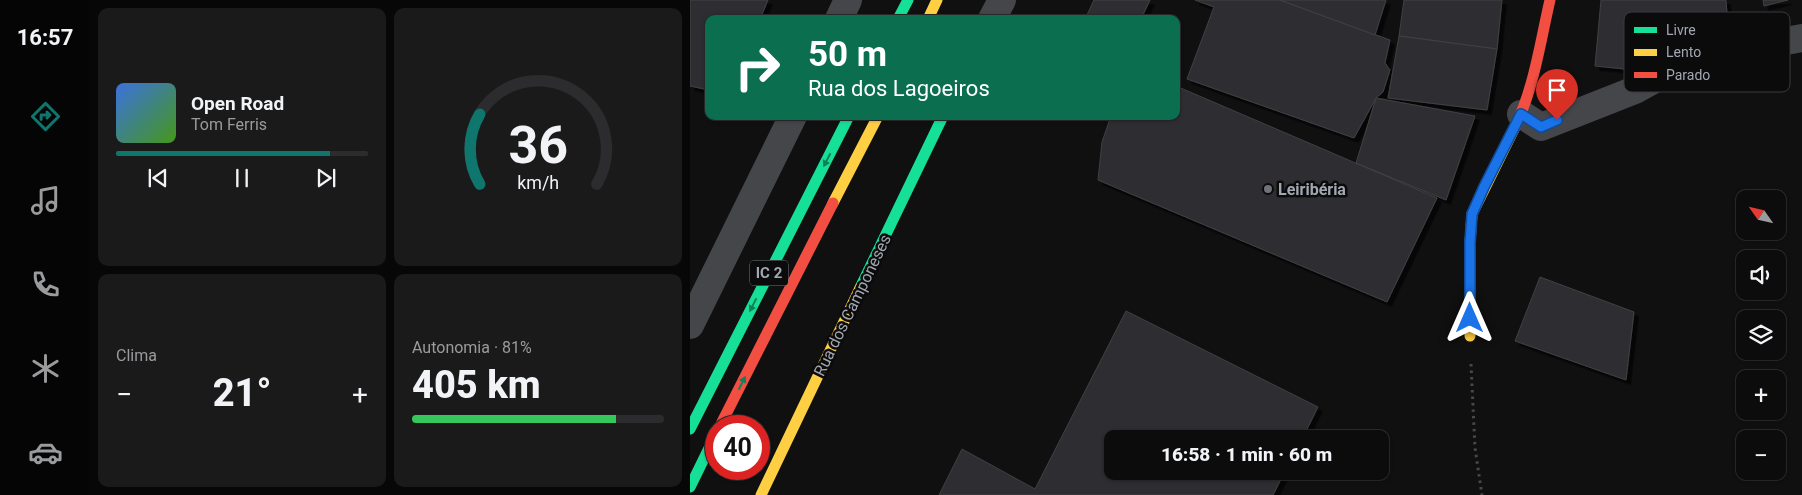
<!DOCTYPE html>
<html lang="pt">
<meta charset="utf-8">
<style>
body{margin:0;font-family:Roboto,sans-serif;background:#1a1a1b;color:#f1f3f6;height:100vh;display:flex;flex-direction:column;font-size:19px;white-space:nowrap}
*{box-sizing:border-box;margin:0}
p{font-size:16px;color:#9a9b9d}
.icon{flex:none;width:28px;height:28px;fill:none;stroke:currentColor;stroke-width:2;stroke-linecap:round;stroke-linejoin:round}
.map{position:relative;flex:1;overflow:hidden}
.sheet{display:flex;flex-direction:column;gap:8px;padding:8px;background:#070707;width:600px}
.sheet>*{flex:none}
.banner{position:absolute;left:15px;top:15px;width:475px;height:105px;border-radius:10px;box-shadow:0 1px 4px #0004,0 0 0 1px #2c2c2e;background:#0b6e4f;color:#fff;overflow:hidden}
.needle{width:32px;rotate:304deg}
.tools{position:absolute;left:1046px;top:190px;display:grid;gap:10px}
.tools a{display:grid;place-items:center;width:50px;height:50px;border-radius:10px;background:#0c0c0d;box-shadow:0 1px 4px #0004,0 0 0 1px #2c2c2e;font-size:25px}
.speed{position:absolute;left:15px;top:415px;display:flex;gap:10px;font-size:25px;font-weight:700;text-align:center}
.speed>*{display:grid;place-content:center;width:65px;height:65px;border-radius:50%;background:#0c0c0d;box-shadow:0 1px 4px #0004,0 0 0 1px #2c2c2e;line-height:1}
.speed .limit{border:8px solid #d22;background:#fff;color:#111}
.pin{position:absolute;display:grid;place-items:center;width:42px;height:42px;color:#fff;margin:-51px -21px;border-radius:50% 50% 50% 0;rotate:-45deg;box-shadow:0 0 5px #0007}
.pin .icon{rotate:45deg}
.me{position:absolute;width:55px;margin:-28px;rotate:0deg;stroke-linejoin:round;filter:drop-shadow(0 0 4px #0008)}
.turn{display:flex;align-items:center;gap:18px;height:105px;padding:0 20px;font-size:22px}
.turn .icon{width:65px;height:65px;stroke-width:2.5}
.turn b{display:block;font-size:35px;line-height:42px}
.big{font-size:38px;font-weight:800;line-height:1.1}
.sheet .tile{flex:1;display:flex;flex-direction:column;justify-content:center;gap:8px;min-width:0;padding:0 18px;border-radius:10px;background:#1a1a1b}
.sheet .dial{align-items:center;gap:0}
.dial svg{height:130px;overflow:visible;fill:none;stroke:#2c2c2e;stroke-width:7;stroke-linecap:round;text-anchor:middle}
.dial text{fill:#f1f3f6;stroke:none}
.song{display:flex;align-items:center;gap:15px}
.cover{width:60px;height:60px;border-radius:8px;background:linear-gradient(135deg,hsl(220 70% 55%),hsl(100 70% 35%))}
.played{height:5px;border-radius:2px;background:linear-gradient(90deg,#0f766e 85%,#2c2c2e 85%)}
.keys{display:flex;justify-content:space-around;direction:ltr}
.heat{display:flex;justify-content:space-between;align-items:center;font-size:28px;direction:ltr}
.charge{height:8px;border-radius:4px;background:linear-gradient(90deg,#34c759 81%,#2c2c2e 0)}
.sheet .tiles{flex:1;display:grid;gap:8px;grid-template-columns:repeat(2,1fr)}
.trip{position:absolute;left:414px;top:430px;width:285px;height:50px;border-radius:10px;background:#0c0c0d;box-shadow:0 1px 4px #0004,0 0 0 1px #2c2c2e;font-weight:800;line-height:50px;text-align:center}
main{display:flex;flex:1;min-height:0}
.menu{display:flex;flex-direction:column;width:90px;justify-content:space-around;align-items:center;background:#050505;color:#9a9b9d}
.menu .icon{width:35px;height:35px}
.menu .selected{color:#0f766e}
.menu b{font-size:22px;color:#f1f3f6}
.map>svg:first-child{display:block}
.building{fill:#2e2e31;stroke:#404144;filter:url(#shadow)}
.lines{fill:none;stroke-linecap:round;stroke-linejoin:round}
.path{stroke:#46484b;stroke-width:3;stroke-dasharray:2.5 4;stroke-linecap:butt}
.street{stroke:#454649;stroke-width:28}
.fast{stroke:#16e098;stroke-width:11}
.slow{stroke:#ffcf43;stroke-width:11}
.jam{stroke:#f24e42;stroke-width:11}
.oneway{fill:#118059}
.route-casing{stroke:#114b97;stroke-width:12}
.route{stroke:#1a73e8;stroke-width:9}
.poi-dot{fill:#6f7279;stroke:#0b0b0c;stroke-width:2}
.labels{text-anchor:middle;stroke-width:5;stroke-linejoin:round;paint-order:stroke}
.shield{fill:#0b0b0c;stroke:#757880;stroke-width:1}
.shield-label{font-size:15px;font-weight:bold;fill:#a2a7b1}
.poi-label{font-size:16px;font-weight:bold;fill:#a2a7b1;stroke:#0b0b0c;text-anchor:start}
.street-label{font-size:16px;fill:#a2a7b1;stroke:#0b0b0c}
.key{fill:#0b0b0c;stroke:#383a3e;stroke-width:1}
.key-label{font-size:14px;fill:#a2a7b1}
</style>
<main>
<nav class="menu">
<b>16:57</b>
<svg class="icon selected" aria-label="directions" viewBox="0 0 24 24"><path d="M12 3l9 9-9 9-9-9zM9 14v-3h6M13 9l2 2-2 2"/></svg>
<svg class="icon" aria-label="music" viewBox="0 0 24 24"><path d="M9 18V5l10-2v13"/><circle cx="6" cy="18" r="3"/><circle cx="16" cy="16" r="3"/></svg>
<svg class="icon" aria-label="phone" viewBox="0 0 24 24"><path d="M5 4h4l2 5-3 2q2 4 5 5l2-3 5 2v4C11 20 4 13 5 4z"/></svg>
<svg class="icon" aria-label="climate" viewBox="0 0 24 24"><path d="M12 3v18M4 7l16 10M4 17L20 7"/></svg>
<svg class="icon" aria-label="car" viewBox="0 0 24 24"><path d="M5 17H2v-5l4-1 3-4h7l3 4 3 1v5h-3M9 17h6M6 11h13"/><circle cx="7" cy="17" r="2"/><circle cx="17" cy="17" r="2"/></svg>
</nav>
<section class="sheet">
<div class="tiles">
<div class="tile">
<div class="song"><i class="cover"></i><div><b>Open Road</b><p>Tom Ferris</p></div></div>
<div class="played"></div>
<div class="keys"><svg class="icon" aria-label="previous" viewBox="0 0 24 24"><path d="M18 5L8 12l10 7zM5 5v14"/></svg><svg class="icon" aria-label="pause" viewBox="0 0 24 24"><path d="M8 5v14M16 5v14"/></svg><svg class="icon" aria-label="next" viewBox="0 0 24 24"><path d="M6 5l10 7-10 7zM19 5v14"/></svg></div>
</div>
<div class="tile dial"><svg viewBox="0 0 100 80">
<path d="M14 69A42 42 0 1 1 86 69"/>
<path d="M14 69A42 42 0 0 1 14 26" stroke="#0f766e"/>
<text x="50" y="56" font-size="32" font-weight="700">36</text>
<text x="50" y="72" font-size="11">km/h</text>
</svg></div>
<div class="tile"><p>Clima</p>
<div class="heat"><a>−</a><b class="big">21°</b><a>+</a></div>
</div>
<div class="tile"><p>Autonomia · 81%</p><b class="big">405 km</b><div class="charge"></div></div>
</div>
</section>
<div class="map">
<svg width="1112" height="495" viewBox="0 0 1112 495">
<defs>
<filter id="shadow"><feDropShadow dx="4.5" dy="4.5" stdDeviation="0" flood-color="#0009"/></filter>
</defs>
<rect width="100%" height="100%" fill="#101011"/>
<g class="building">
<path d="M 0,0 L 78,0 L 70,19 L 19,19 L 19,90 L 0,86 Z"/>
<path d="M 404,0 L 460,0 L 451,19 L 400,19 L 396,17 Z"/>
<path d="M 505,0 L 590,0 L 700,40 L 695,63 L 700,70 L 693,92 L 686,98 L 664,138 L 497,79 L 524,7 Z"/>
<path d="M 590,0 L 696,0 L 685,35 Z"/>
<path d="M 714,0 L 812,0 L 807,49 L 709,36 Z"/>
<path d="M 911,0 L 1036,0 L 1037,14 L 935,69 L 905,66 Z"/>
<path d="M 1073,0 L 1098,0 L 1074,6 Z"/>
<path d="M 709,36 L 807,49 L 797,110 L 698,98 Z"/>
<path d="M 486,86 L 747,198 L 697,302 L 408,180 L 412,142 L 421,116 L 486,116 Z"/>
<path d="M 686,98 L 785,116 L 756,200 L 666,163 Z"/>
<path d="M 850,277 L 944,312 L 936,380 L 825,341 Z"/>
<path d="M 436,311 L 628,407 L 612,439 L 422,439 L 422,471 L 595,471 L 583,495 L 249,495 L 272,449 L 345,489 Z"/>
</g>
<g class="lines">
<path class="path" d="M 781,364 L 785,448 L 792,495"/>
<g class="street">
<path d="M 149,19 L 158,0"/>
<path d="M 302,19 L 312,0"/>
<path d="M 831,114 L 851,127 L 945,90 L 1001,59 L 1112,38"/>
<path d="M 0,325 L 103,116"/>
</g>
<g class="fast">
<path d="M 208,19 L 218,0"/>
<path d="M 170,288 L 253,116"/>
<path d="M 0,429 L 159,116"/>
<path d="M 0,487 L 26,434"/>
</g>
<g class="slow">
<path d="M 238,19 L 247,0"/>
<path d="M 143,203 L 188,116"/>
<path d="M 780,336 L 780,243 L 782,214 L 824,129"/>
<path d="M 71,495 L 170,288"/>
</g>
<g class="jam">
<path d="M 824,129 C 844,89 850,43 860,0"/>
<path d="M 30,426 L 143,203"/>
</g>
</g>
<defs><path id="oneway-solid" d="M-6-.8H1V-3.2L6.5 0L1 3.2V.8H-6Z" transform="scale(1.25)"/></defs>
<g class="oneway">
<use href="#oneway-solid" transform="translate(137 160) rotate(117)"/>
<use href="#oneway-solid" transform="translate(63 305) rotate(117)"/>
<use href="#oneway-solid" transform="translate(52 383) rotate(-63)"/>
</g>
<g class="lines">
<defs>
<path id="route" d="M 780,318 L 780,243 L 782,214 L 794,187 L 831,114 L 851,127 L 867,120"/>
</defs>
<use href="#route" class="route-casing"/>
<use href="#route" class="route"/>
</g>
<circle class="poi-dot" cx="578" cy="189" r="5"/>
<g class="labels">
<rect class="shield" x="60" y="260.5" width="38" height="25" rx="4"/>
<g class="shield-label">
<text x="79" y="278">IC 2</text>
</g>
<g class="poi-label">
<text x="588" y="195">Leiribéria</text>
</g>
<g class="street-label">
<text transform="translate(162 305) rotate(-64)" y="6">Rua dos Camponeses</text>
</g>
</g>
<rect x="934" y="12" width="166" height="80" rx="8" class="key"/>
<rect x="944" y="27" width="23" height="6" fill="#16e098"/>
<rect x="944" y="49" width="23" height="7" fill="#ffcf43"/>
<rect x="944" y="72" width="23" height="6" fill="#f24e42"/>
<g class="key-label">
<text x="976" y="35">Livre</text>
<text x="976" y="57">Lento</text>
<text x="976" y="80">Parado</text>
</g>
</svg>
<div class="tools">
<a><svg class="needle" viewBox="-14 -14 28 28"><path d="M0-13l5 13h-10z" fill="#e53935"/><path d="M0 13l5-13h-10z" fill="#9a9b9d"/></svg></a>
<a><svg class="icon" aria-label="sound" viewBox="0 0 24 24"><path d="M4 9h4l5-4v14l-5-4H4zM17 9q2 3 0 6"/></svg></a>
<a><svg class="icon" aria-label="layers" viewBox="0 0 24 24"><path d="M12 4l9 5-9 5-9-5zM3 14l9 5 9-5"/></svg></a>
<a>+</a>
<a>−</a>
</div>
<div class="speed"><div class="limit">40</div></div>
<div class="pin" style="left:867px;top:120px;background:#d93025"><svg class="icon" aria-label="arrive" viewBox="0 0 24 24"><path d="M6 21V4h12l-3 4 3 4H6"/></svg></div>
<svg class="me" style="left:780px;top:318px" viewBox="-20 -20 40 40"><path d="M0-17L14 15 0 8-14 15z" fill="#1a73e8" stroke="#fff" stroke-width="4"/></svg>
<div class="trip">16:58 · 1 min · 60 m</div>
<div class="banner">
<div class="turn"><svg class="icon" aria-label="right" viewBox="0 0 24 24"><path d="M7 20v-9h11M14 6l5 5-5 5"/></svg><div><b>50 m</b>Rua dos Lagoeiros</div></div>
</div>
</div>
</main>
